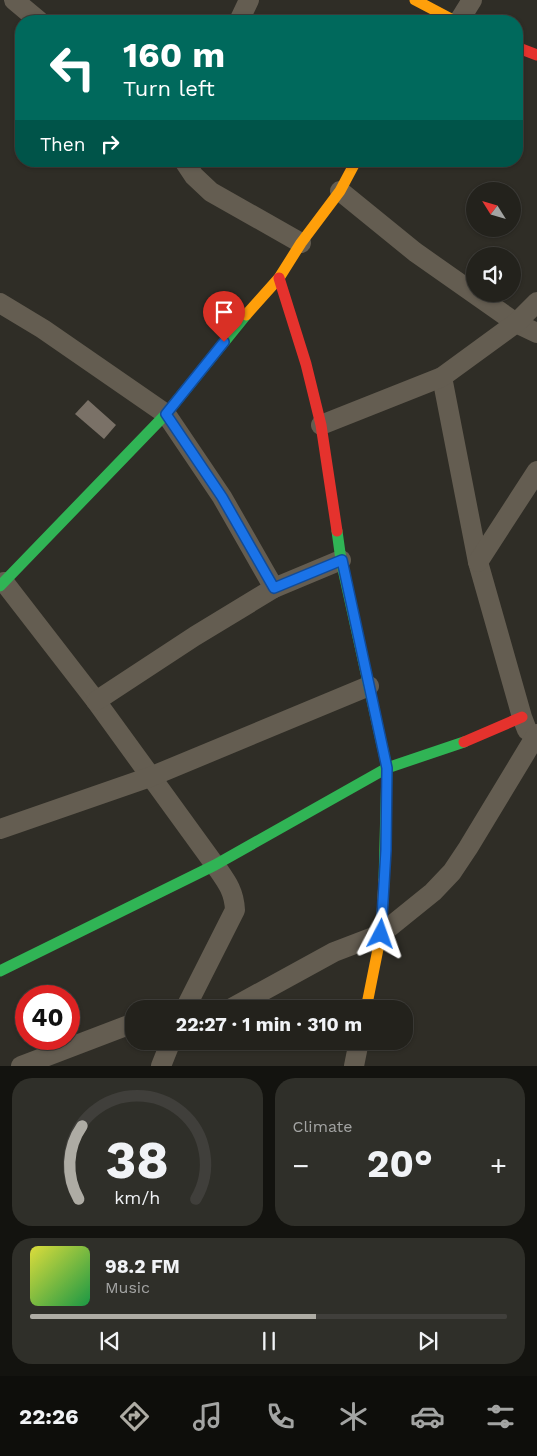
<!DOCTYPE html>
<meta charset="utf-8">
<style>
body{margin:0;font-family:"Work Sans",sans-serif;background:#2f2f29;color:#f1f3f6;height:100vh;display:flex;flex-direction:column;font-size:19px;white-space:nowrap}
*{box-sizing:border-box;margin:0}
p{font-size:16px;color:#a3a4a3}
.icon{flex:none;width:28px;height:28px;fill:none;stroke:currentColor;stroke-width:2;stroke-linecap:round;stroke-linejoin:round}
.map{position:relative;height:1066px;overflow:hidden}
.panel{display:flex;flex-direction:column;gap:12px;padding:12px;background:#13130f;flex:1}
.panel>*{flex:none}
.banner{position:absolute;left:15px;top:15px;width:508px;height:152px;border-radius:20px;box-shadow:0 1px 4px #0004,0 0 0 1px #403f3b;background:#00695c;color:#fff;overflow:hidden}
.needle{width:32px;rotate:307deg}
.controls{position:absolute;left:466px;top:182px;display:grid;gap:10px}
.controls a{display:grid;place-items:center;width:55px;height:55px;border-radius:50%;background:#23221c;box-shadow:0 1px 4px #0004,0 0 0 1px #403f3b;font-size:25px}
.speed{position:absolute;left:15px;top:985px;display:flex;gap:10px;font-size:25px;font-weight:700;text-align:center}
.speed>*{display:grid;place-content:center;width:65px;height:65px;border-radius:50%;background:#23221c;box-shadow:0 1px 4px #0004,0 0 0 1px #403f3b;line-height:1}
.speed .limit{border:8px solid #d22;background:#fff;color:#111}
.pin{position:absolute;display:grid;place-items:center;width:42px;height:42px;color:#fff;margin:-51px -21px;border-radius:50% 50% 50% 0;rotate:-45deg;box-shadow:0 0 5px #0007}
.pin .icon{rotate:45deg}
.me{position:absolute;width:55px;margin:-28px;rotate:4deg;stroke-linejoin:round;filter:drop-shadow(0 0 4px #0008)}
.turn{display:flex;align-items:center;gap:18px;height:105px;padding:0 25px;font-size:22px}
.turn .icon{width:65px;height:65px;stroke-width:2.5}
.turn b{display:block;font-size:35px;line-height:42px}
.then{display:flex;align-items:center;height:48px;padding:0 25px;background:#0003;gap:10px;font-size:19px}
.big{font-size:38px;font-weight:700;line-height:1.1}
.panel .widget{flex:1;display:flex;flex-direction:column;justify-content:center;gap:8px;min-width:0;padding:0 18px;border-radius:20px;background:#2f2f29}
.panel .dial{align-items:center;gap:0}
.dial svg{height:130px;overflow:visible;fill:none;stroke:#403f3b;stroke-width:7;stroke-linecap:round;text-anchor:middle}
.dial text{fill:#f1f3f6;stroke:none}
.song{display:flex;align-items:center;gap:15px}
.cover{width:60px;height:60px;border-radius:8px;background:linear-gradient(135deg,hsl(60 70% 55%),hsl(140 70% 35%))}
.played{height:5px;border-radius:2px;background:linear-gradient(90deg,#aeaca4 60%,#403f3b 60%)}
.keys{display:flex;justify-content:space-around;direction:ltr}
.heat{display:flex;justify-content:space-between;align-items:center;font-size:28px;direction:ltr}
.panel .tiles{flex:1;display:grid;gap:12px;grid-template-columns:1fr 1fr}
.widget:last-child{grid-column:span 2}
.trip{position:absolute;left:125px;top:1000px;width:288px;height:50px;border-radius:20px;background:#23221c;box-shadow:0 1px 4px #0004,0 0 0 1px #403f3b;font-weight:700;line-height:50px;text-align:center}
.tab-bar{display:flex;height:80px;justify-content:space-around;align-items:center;background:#0e0e0b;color:#a3a4a3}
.tab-bar .icon{width:35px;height:35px}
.tab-bar .current{color:#aeaca4}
.tab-bar b{font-size:22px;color:#f1f3f6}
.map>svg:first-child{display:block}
.building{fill:#7a7167}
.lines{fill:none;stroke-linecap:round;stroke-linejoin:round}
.street{stroke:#645d51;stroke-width:20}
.fast{stroke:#30b455;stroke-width:11}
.slow{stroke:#ff9f0a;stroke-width:11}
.jam{stroke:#e5322d;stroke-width:11}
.route-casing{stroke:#114b97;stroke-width:12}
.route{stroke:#1a73e8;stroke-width:9}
</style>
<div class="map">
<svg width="537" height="1066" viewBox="0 0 537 1066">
<rect width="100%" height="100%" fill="#2f2d26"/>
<path class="building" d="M 88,400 L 116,425 L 104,439 L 75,414 Z"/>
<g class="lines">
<g class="street">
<path d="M 14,0 L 39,21"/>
<path d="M 239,21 L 249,0"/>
<path d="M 459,21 L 472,0"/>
<path d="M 184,161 L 194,176 L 211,192 L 301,243"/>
<path d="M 340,191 L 415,252 L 516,323 L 537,333"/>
<path d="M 0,303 L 43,329 L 166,414 L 222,497 L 274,588"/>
<path d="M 442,377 L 478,562 L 522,717 L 527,730"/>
<path d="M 321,425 L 442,377 L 516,323 L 537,302"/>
<path d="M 478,562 L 537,471"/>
<path d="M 4,582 L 96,701 L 215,865 C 226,881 234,890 235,910 L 185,1009"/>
<path d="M 96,701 L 195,636 L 274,588 L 341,560"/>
<path d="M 0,829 L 150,777 L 369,686"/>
<path d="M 230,1009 L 334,952 L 381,934 L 433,892 L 452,872 L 468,848 L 537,734"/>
<path d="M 21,1066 L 134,1023"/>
<path d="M 161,1066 L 171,1041"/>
<path d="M 354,1066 L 359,1041"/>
</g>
<g class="fast">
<path d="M 337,531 L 341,560 L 387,768 L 384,880"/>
<path d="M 0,586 L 166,414 L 246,315"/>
<path d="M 0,971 L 215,865 L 387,768 L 464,742"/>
</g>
<g class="slow">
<path d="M 415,0 L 455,21"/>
<path d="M 246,315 L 279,278 L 301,243 L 340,191 L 356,161"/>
<path d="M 366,1009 L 381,934 L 384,880"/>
</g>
<g class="jam">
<path d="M 516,47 L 537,55"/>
<path d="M 279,278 L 306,364 L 321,425 L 337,531"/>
<path d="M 464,742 L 522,717"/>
</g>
</g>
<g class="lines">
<defs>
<path id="route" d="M 224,342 L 166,414 L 222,497 L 274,588 L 342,560 L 387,768 L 386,850 L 381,934"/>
</defs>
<use href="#route" class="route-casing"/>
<use href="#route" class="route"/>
</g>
</svg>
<div class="controls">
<a><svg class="needle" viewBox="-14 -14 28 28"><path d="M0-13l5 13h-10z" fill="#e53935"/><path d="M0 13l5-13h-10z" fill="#a3a4a3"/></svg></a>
<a><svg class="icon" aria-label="sound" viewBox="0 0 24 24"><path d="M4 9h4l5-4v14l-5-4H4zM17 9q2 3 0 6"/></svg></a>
</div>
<div class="speed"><div class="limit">40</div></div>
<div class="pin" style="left:224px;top:342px;background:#d93025"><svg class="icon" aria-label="arrive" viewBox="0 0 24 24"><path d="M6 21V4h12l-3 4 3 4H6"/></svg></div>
<svg class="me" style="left:381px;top:934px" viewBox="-20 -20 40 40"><path d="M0-17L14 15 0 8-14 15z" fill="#1a73e8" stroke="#fff" stroke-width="4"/></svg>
<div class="trip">22:27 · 1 min · 310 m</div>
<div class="banner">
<div class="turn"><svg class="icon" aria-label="left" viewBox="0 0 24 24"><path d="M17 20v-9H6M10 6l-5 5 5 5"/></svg><div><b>160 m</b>Turn left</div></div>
<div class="then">Then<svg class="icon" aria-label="right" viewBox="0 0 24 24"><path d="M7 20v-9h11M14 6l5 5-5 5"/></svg></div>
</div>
</div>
<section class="panel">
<div class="tiles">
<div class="widget dial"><svg viewBox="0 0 100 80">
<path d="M14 69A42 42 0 1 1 86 69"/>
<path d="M14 69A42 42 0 0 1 16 24" stroke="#aeaca4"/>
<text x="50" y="56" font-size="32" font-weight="700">38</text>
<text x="50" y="72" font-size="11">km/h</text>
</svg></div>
<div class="widget"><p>Climate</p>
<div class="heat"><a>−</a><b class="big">20°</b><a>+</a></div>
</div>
<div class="widget">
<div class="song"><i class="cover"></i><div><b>98.2 FM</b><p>Music</p></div></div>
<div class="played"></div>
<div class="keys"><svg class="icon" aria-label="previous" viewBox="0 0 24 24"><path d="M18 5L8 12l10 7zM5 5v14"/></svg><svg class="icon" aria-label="pause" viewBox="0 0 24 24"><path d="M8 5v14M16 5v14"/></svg><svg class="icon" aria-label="next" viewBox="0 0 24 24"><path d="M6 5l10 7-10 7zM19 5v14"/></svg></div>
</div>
</div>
</section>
<nav class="tab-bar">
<b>22:26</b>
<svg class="icon current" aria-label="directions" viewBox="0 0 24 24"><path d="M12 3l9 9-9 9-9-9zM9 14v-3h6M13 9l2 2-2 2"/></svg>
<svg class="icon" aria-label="music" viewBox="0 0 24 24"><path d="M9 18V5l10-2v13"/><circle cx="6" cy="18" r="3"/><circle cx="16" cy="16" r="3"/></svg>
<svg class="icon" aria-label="phone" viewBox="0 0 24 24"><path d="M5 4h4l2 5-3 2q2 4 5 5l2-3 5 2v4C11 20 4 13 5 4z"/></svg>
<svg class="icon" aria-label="climate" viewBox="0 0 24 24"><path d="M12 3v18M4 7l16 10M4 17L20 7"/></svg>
<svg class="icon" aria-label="car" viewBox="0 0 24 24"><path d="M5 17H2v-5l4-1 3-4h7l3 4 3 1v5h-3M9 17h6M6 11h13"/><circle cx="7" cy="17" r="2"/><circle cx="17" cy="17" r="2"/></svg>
<svg class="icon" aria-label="filters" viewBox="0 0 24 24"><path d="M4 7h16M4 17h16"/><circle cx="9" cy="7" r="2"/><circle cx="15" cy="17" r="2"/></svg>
</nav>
